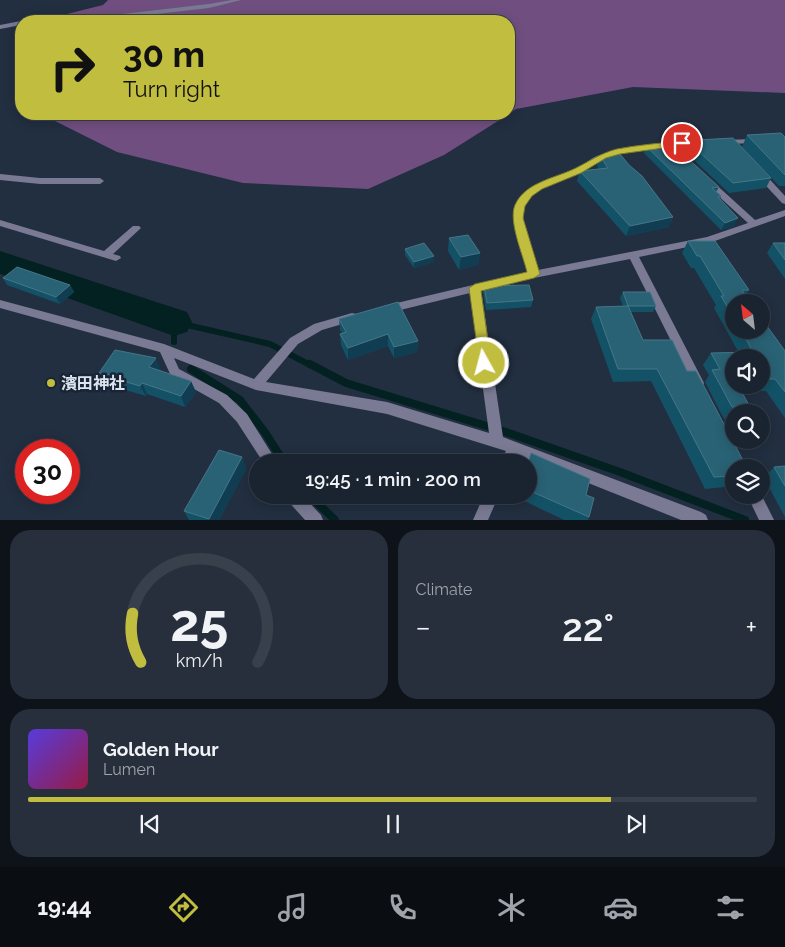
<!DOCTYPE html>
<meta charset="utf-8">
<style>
body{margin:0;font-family:Raleway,"Noto Sans JP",sans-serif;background:#272f3c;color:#f1f3f6;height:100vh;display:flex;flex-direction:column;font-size:19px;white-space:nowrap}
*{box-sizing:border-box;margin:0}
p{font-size:16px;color:#9fa4ab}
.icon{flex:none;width:28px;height:28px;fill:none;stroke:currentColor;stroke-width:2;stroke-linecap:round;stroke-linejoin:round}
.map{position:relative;height:520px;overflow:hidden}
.sheet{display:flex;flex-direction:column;gap:10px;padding:10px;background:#0e131a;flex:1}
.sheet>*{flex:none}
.guide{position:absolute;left:15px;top:15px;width:500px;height:105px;border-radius:20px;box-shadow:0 2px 12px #0003,0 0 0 1px #38404c;background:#c1bd3f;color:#111;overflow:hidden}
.needle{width:32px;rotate:332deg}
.fabs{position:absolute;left:725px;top:294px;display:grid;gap:10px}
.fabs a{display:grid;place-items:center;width:45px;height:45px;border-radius:50%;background:#1a2330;box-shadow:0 2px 12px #0003,0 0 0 1px #38404c;font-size:25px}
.speed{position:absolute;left:15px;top:439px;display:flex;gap:10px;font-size:25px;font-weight:700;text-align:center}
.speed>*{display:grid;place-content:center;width:65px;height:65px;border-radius:50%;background:#1a2330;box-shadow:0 2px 12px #0003,0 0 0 1px #38404c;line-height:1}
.speed .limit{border:8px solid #d22;background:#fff;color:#111}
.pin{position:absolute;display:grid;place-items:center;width:42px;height:42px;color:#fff;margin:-21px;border:2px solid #fff;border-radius:50%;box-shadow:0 1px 5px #0007}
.me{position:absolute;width:55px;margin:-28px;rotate:353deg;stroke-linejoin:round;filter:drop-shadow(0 0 4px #0008)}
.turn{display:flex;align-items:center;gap:18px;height:105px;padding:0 25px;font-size:22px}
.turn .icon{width:65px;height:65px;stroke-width:2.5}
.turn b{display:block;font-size:35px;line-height:42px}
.big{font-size:38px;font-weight:600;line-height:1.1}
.sheet .tile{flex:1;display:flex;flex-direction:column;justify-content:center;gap:8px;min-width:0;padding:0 18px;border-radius:20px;background:#272f3c}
.sheet .dial{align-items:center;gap:0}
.dial svg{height:130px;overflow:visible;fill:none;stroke:#38404c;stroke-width:7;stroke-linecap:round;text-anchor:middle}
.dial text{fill:#f1f3f6;stroke:none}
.song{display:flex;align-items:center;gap:15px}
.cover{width:60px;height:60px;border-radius:8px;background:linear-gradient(135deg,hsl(250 70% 55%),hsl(340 70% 35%))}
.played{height:5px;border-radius:2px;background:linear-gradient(90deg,#c1bd3f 80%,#38404c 80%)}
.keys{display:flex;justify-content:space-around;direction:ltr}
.heat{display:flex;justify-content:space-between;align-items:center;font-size:28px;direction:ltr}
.sheet .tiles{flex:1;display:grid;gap:10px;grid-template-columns:1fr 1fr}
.tile:last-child{grid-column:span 2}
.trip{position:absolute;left:249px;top:454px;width:288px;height:50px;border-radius:25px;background:#1a2330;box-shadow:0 2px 12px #0003,0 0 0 1px #38404c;font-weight:600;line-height:50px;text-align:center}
.dock{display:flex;height:80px;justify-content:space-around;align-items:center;background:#0a0e13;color:#9fa4ab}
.dock .icon{width:35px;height:35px}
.dock .active{color:#c1bd3f}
.dock b{font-size:22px;color:#f1f3f6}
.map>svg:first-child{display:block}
.forest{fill:#704f80}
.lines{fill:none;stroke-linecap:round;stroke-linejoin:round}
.stream-far1{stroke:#042121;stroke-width:6}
.stream{stroke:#042121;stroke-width:8}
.river{fill:#042121;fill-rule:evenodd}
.street{fill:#7a7a94;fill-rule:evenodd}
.wall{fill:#135266;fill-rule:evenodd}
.shaded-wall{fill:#103d51}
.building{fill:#296275;stroke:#457688}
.route{fill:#c1bd3f;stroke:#7d7b29}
.poi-dot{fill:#c1bd3f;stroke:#192536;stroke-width:2}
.labels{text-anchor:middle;stroke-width:5;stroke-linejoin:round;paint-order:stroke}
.near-poi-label{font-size:16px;font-weight:bold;fill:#dce4ef;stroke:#192536;text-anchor:start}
</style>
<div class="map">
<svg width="785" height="520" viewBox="0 0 785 520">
<rect width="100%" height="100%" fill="#222f40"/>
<g class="forest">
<path d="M 108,0 L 785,0 L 785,93 L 633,87 L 516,109 L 509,114 L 509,21 L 58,21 L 63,15 L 103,5 Z"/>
<path d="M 41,114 L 509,114 L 444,155 L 368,189 L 243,183 L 117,152 Z"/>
</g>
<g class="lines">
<path class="stream-far1" d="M 174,342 L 174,322 L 270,344 L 312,366"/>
<g class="stream">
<path d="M 310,364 L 346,383 L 503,431 L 620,472 L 745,520"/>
<path d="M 191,369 L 240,400 L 264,431 L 284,462"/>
<path d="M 309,495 L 335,520"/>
</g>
<path class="river" d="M 0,251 L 187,312 L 192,322 L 187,332 L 174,336 L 0,274 Z"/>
<g class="street">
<path d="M 232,0 L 241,0 L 209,8 L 105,20 L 69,19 L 24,21 L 27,19 L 69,15 L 105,16 L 209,4 Z"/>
<path d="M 21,21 L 21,25 L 0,29 L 0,25 Z"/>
<path d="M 756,139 L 760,141 L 759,143 L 723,144 L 719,142 L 723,140 Z"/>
<path d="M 682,141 L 697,143 L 698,145 L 694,147 C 669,143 632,150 607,157 C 598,160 590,168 581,173 C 565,181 529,188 524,207 C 520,224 533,253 538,270 L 707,237 L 748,223 L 705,184 L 705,180 L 711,180 L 755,220 L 785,210 L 785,216 L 712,242 L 639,257 L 704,383 L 702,387 L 698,388 L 694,387 L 630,259 L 534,278 L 481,290 L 503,437 L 701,512 L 706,515 L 708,520 L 681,520 L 518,455 L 514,462 L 500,462 L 506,451 L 387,414 L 256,390 L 174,358 L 179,369 L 227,395 L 247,414 L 277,462 L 263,462 L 237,422 L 219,403 L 171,376 L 160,352 L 0,308 L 0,300 L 164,344 L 254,379 L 290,338 L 314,324 L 352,313 L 356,314 L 358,317 L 356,320 L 322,330 L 298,344 L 266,382 L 387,402 L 489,433 L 470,293 L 388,313 L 384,312 L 383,309 L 384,306 L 528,272 C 524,255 509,221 516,205 C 525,182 557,179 576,169 C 585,164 593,156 603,154 C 629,147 656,144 682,141 Z"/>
<path d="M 757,172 L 763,172 L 785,196 L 785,204 L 782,203 L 757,176 Z"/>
<path d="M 0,174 L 40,178 L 100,178 L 104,181 L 100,184 L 40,184 L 0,180 Z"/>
<path d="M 0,220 L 104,251 L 133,226 L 139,226 L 141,228 L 113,254 L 120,256 L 121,258 L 116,261 L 0,226 Z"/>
<path d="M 761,494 L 774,520 L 759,520 L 747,495 Z"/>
<path d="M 285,495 L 302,495 L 321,515 L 323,520 L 305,520 L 287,500 Z"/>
<path d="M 484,495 L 499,495 L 488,520 L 473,520 Z"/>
</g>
</g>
<g class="wall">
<path d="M 747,135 L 785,137 L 785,186 L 779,186 L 742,147 Z"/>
<path d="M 684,138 L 771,178 L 766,188 L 729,193 L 680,147 Z"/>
<path d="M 646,146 L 719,187 L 716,192 L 721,196 L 720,199 L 734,226 L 721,230 L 644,153 Z"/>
<path d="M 600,156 L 629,165 L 673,217 L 669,227 L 626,236 L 577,181 L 580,171 L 599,169 L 597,166 Z"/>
<path d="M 449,238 L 480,253 L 478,265 L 459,270 L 448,251 Z"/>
<path d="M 688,241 L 749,290 L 745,296 L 734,302 L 734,330 L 761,330 L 764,326 L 785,351 L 785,418 L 766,391 L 741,392 L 750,407 L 746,412 L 734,412 L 734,419 L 724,419 L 705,382 L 709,375 L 703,365 L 711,353 L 739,353 L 714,308 L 716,305 L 694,268 L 691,268 L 682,253 ZM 734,358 L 761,358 L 761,385 L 734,385 Z"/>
<path d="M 773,243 L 785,243 L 785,279 L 767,253 Z"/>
<path d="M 405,249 L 434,262 L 414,268 L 405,255 Z"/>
<path d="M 3,278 L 70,285 L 74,292 L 60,304 L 7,285 Z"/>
<path d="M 484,286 L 533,300 L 531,307 L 486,310 L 483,292 Z"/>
<path d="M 623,292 L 656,306 L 653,312 L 631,312 L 643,340 L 734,468 L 734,486 L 705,489 L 651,381 L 613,382 L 591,319 L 596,307 L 623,306 L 620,298 Z"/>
<path d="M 339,319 L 418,341 L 417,352 L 394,358 L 388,346 L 348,360 L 341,345 L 340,334 L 342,333 L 340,330 Z"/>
<path d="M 160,368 L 159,370 L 196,392 L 185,407 L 147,394 L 146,396 L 122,389 L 121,386 L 105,383 L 99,373 Z"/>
<path d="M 242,457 L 246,469 L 219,520 L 189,520 L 184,511 Z"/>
<path d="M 528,463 L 586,495 L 589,517 L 588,520 L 564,520 L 516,497 L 516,495 L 528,495 Z"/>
<path d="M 785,466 L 785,517 L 764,478 L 774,467 Z"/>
</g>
<g class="shaded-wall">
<path d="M 673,217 L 669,227 L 626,236 L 630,226 Z"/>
<path d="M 738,218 L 734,226 L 721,230 L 725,223 Z"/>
<path d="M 480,253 L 478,265 L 459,270 L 461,257 Z"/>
<path d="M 434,256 L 434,262 L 414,268 L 414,262 Z"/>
<path d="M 70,285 L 74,292 L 60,304 L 56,297 Z"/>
<path d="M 388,334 L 388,346 L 348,360 L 348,348 Z"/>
<path d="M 418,341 L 417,352 L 394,358 L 394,347 Z"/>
<path d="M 156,358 L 160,368 L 154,378 L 149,367 Z"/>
<path d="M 191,381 L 196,392 L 185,407 L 181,396 Z"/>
<path d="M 142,383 L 147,394 L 146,396 L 140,386 Z"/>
<path d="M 242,457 L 246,469 L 219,520 L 209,520 L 209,519 Z"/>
</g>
<g class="building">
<path d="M 781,133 L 785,137 L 785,175 L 747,135 Z"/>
<path d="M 684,138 L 696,140 L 733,138 L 771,178 L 733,183 Z"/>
<path d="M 670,142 L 719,187 L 712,188 L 721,196 L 718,197 L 738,218 L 725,223 L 646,146 Z"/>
<path d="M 620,154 L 629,165 L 642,176 L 673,217 L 630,226 L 580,171 L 608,168 L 600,156 Z"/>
<path d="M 468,235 L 480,253 L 461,257 L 449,238 Z"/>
<path d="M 688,241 L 715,241 L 749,290 L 742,290 L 749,302 L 734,302 L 734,318 L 721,296 L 724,296 L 700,256 L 697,256 Z"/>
<path d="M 424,243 L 434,256 L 414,262 L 405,249 Z"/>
<path d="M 773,243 L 785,243 L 785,260 Z"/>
<path d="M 17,267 L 70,285 L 56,297 L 3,278 Z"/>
<path d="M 529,285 L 533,300 L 487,303 L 484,286 Z"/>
<path d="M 623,292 L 650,292 L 656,306 L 628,306 Z"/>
<path d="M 398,302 L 418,341 L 394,347 L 388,334 L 348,348 L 340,334 L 346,332 L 339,319 Z"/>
<path d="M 628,306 L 643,340 L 672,340 L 687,371 L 696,371 L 747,468 L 734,468 L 734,476 L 714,477 L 657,369 L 618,369 L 596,307 Z"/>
<path d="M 761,322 L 764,326 L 767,326 L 785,351 L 785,392 L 775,379 L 761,379 L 761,358 L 734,358 L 734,385 L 738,385 L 750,407 L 732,407 L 712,370 L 720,369 L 711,353 L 753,352 L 741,330 L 761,330 Z"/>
<path d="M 115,350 L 156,358 L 149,367 L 191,381 L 181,396 L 142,383 L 140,386 L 116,379 L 118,376 L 99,373 Z"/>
<path d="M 219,450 L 242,457 L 209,519 L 184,511 Z"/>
<path d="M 531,453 L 590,479 L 586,495 L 594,498 L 589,517 L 528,490 L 528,463 Z"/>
<path d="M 785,466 L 785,486 L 774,467 Z"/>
</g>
<path class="route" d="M 682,141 L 685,141 L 685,145 L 620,154 L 606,158 L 581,173 L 542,189 L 532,196 L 525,206 L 523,218 L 540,274 L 534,278 L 481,291 L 491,363 L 489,367 L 484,369 L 480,367 L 469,288 L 475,284 L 527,272 C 523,255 508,221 515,205 C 525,182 556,178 576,168 C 590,161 601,153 617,149 C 638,145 661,143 682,141 Z"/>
<circle class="poi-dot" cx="51" cy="383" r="5"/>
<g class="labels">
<g class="near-poi-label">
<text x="61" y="389">濱田神社</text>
</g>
</g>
</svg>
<div class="fabs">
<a><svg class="needle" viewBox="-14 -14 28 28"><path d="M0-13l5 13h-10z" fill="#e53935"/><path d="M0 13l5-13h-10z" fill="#9fa4ab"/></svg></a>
<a><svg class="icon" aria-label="sound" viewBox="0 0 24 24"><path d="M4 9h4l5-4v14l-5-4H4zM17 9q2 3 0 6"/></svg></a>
<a><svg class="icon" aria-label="search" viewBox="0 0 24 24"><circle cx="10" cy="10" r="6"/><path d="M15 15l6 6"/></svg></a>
<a><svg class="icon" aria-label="layers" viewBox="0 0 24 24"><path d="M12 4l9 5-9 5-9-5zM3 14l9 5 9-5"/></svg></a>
</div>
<div class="speed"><div class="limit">30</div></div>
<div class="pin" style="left:682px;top:143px;background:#d93025"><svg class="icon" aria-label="arrive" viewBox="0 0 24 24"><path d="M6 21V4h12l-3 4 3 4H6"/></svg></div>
<svg class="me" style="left:484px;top:363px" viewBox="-20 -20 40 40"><circle r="17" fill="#c1bd3f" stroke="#fff" stroke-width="3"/><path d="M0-11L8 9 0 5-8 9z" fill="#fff"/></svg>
<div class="trip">19:45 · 1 min · 200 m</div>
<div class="guide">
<div class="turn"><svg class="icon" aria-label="right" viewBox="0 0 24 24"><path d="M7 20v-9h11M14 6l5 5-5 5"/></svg><div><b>30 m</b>Turn right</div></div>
</div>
</div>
<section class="sheet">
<div class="tiles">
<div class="tile dial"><svg viewBox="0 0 100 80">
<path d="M14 69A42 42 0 1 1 86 69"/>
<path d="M14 69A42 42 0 0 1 9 39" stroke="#c1bd3f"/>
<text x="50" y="56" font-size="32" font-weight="700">25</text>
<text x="50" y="72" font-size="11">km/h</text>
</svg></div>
<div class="tile"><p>Climate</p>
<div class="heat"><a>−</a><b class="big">22°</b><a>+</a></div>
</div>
<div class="tile">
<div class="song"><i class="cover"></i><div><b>Golden Hour</b><p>Lumen</p></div></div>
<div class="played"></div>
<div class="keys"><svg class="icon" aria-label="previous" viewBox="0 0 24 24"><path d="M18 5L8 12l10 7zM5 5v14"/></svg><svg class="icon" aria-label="pause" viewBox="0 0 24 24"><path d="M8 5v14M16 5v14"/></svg><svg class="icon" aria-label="next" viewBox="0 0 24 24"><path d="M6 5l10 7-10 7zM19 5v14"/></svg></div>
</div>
</div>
</section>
<nav class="dock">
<b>19:44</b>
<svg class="icon active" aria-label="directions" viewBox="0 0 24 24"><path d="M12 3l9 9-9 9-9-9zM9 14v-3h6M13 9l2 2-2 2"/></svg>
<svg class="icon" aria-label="music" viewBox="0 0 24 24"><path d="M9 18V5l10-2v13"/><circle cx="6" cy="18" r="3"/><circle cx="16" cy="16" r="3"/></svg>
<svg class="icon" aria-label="phone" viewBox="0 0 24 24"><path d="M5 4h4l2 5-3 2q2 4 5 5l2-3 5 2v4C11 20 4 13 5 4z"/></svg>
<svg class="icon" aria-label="climate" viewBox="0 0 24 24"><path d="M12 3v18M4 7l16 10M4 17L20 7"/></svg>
<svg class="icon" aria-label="car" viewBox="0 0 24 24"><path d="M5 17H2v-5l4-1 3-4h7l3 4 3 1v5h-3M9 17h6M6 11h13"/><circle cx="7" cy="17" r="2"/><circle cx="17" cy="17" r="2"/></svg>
<svg class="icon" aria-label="filters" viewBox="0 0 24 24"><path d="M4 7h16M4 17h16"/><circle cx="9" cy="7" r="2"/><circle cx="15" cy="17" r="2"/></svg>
</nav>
